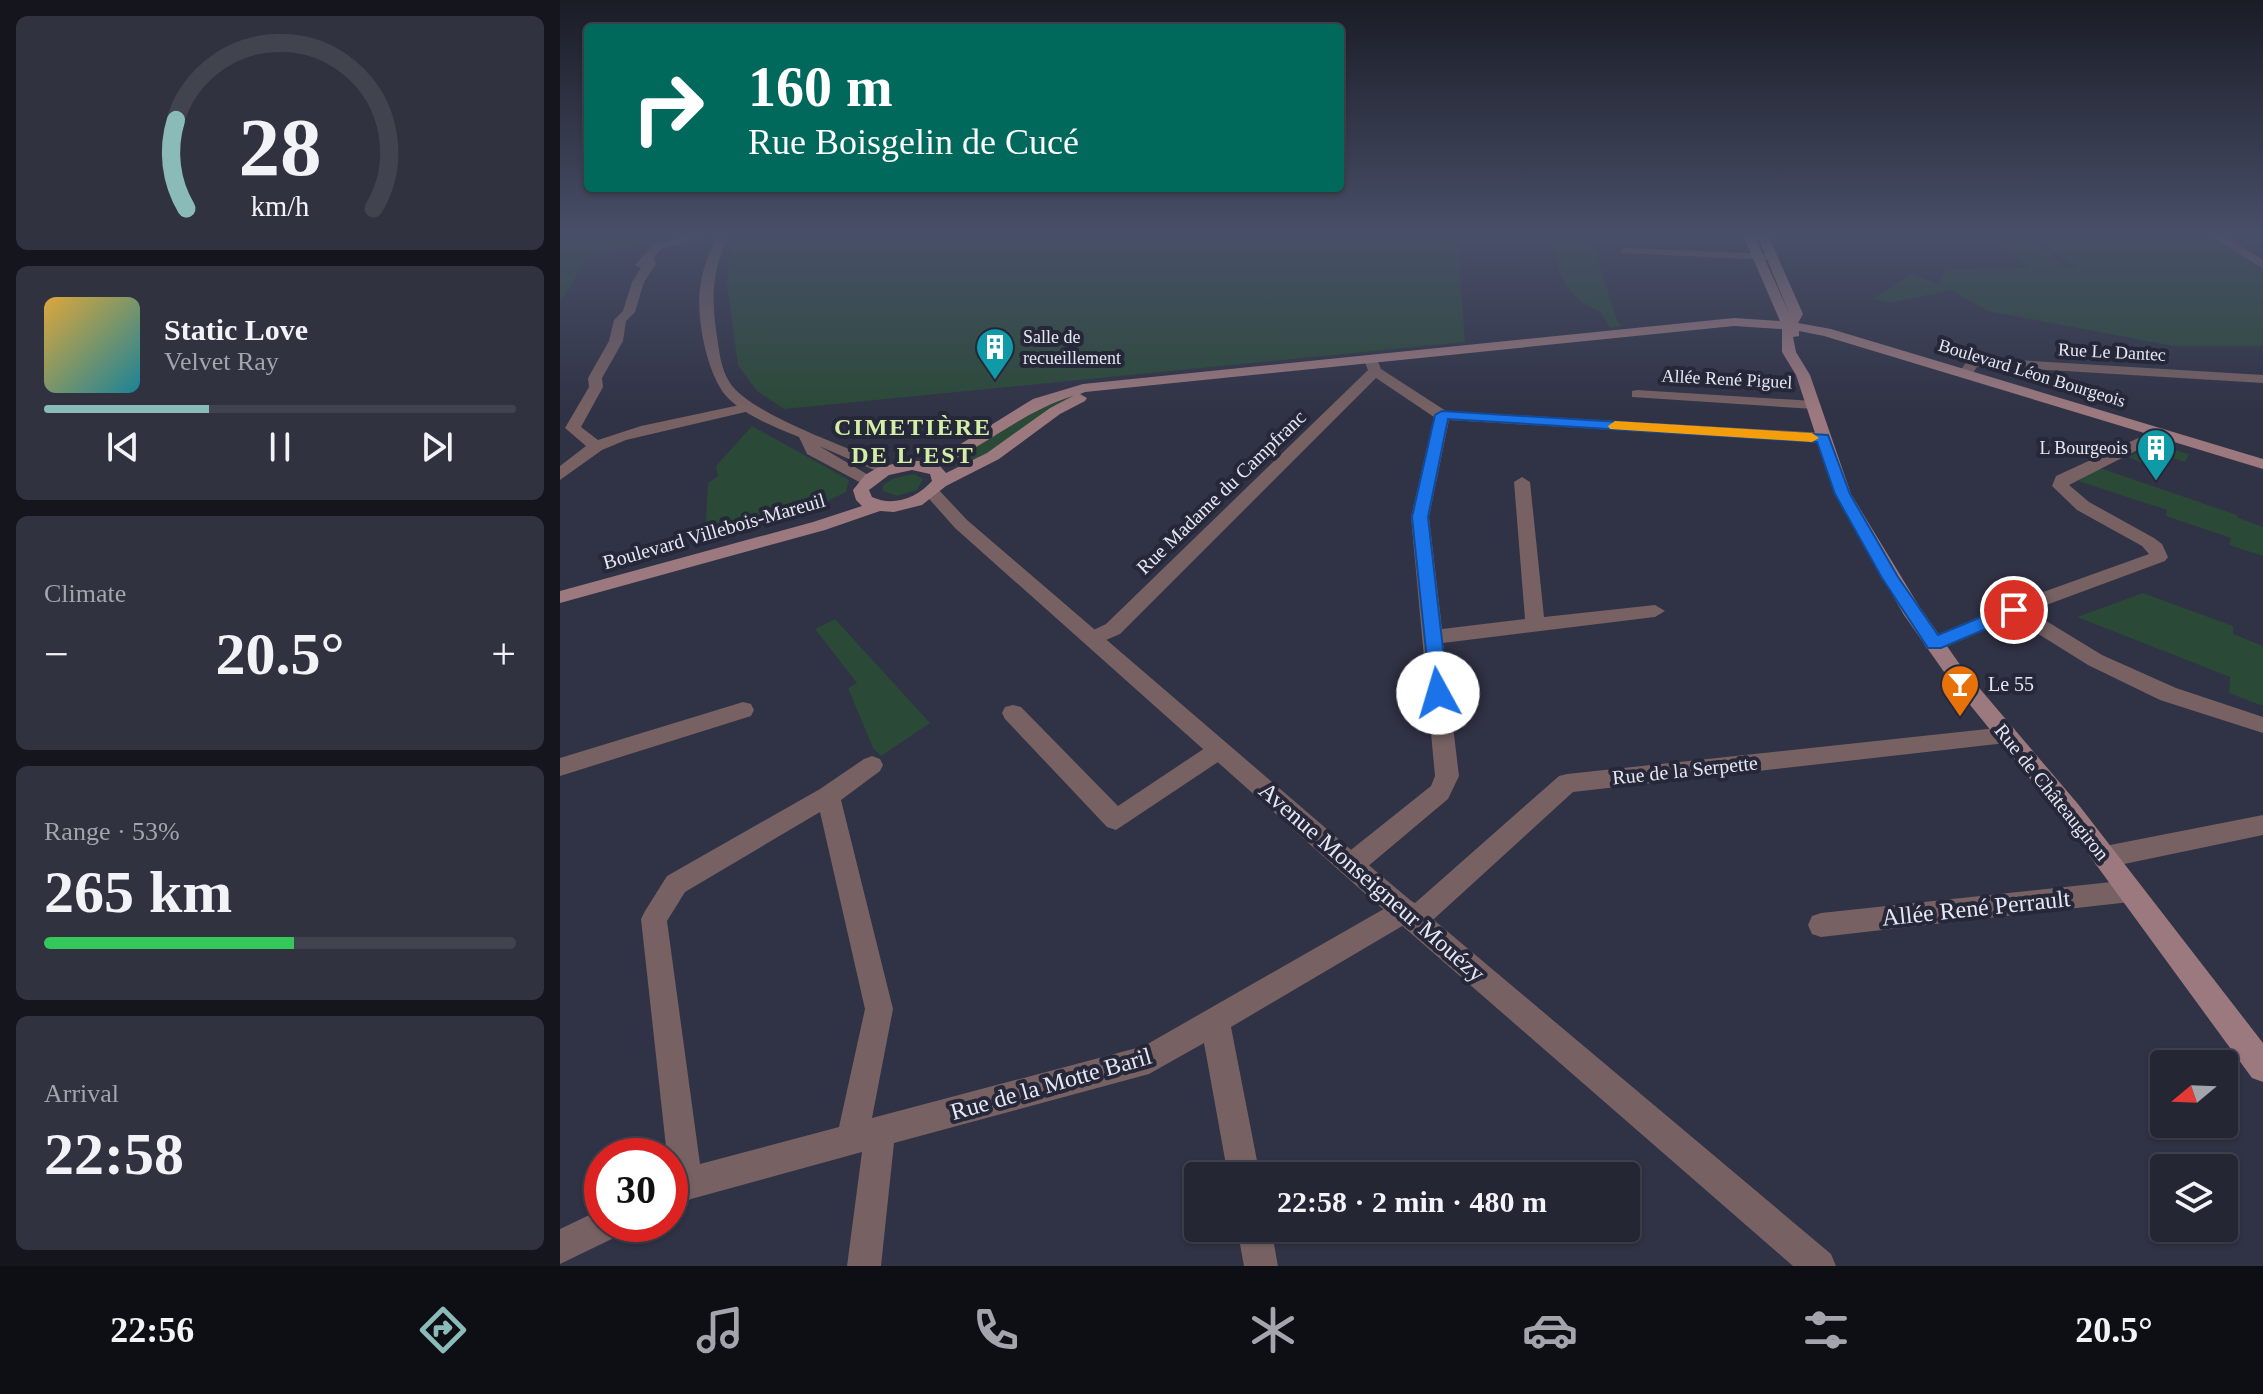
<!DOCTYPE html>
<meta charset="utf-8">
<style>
body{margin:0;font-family:"Times New Roman",serif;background:#303240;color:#f1f3f6;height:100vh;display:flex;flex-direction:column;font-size:30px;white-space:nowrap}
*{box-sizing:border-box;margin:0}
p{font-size:26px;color:#a3a5ac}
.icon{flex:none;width:44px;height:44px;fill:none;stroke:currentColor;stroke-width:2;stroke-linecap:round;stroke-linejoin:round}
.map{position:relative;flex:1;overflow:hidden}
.side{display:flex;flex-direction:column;gap:16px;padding:16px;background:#14151d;width:560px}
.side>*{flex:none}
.top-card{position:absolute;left:24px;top:24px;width:760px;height:168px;border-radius:8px;box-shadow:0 2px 6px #0004,0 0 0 2px #41434f;background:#00695c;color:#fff;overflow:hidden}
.needle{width:52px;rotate:251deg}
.tools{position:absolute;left:1590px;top:1050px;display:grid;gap:16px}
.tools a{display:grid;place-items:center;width:88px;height:88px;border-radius:8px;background:#242634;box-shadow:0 2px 6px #0004,0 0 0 2px #41434f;font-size:40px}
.speed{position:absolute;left:24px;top:1138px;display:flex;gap:16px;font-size:40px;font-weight:700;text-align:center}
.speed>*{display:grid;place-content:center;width:104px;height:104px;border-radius:50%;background:#242634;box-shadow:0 2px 6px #0004,0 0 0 2px #41434f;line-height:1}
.speed .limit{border:12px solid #d22;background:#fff;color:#111}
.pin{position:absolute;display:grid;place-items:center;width:68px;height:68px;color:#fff;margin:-34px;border:4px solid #fff;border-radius:50%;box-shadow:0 2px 8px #0007}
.me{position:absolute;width:88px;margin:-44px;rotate:354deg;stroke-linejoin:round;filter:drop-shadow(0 0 6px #0008)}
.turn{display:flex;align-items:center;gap:28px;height:168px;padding:0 32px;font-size:36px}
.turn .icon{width:104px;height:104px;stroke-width:2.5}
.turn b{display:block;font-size:56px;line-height:68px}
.big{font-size:60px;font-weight:700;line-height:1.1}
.side .card{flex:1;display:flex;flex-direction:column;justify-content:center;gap:12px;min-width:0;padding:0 28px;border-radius:12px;background:#303240}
.side .dial{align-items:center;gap:0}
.dial svg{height:208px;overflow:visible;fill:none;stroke:#41434f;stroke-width:7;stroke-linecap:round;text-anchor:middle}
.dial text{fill:#f1f3f6;stroke:none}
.song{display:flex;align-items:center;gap:24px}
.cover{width:96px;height:96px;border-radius:12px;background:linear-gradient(135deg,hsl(40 70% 55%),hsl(190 70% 35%))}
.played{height:8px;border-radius:4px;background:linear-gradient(90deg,#8bbbb9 35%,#41434f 35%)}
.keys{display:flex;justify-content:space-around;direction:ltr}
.heat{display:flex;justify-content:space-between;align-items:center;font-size:44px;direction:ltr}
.charge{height:12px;border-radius:6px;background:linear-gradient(90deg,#34c759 53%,#41434f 0)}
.trip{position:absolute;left:624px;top:1162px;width:456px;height:80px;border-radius:8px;background:#242634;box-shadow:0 2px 6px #0004,0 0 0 2px #41434f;font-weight:700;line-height:80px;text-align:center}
.menu{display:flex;height:128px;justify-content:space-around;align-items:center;background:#0e0f15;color:#a3a5ac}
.menu .icon{width:56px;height:56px}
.menu .active{color:#8bbbb9}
.menu b{font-size:36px;color:#f1f3f6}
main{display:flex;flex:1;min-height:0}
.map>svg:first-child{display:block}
.green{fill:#2a4937}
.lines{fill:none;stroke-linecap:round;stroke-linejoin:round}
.minor{fill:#776163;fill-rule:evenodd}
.tertiary{fill:#776163;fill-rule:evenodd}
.secondary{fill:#9c797e;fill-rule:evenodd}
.route{fill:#1a73e8;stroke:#114b97;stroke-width:2}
.slow{fill:#f59e0b}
.labels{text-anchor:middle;stroke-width:8;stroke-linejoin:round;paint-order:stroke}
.far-poi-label{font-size:18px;fill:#e6e7f4;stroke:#26283a;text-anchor:start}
.far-street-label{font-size:18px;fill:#e6e7f4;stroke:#26283a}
.street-label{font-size:20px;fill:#e6e7f4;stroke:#26283a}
.poi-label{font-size:20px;fill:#e6e7f4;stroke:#26283a;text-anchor:start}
.far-district-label{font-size:24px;font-weight:bold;letter-spacing:2px;fill:#d4eea5;stroke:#26283a}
.near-street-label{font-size:24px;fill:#e6e7f4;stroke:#26283a}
</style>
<main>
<section class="side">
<div class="card dial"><svg viewBox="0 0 100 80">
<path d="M14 69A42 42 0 1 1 86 69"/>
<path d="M14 69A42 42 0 0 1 10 35" stroke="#8bbbb9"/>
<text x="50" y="56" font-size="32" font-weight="700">28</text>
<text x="50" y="72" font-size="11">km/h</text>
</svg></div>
<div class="card">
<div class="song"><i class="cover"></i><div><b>Static Love</b><p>Velvet Ray</p></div></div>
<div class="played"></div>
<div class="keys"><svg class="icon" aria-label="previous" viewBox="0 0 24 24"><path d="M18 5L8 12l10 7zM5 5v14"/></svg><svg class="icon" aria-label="pause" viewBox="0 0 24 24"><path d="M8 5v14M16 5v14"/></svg><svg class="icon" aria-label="next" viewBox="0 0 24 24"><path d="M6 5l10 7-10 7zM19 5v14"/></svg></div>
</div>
<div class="card"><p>Climate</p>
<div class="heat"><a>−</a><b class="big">20.5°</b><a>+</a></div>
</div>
<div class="card"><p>Range · 53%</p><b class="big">265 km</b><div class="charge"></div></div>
<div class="card"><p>Arrival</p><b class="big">22:58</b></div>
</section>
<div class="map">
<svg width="1703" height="1266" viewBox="0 0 1703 1266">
<rect width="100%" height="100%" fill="#303245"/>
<g class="green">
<path d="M 10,235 L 90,235 L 87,243 L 29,255 L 0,302 L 0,242 Z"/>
<path d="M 180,235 L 897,235 L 905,342 L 224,409 L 197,391 L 178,365 L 167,283 L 170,249 Z"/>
<path d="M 994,235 L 1030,235 L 1057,321 L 1062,326 L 1050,328 L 1040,311 C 1007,301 992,267 994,235 Z"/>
<path d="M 1430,235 L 1467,235 L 1509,269 L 1516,268 L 1475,235 L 1646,235 L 1703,270 L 1703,346 L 1613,346 L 1428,311 L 1391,290 L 1329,303 L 1313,299 L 1351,274 L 1379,284 L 1387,269 L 1468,268 Z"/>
<path d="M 525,392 L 489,408 L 431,453 L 400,469 L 392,462 L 480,406 Z"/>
<path d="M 192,426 L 289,480 L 286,492 L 235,517 L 145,540 L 148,483 L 158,476 L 156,466 Z"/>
<path d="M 1595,444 L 1629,454 L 1625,462 L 1593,452 L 1582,463 L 1568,457 Z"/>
<path d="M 1540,468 L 1677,515 L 1678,518 L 1703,527 L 1703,556 L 1669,545 L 1671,538 L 1606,516 L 1607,510 L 1518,481 Z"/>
<path d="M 354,474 L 363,479 L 357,490 L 337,496 L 323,491 L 323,485 L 334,478 Z"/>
<path d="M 1583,593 L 1673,626 L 1673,634 L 1703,646 L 1703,706 L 1669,693 L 1670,677 L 1517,617 Z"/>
<path d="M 275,619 L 370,723 L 321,756 L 313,748 L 288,688 L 297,683 L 255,629 Z"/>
</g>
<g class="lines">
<g class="minor">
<path d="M 129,235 L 149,235 L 101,249 L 94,258 L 96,264 L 84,282 L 75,312 L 66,321 L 63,341 L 42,378 L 43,387 L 21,427 L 38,440 L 81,426 L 189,403 L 196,407 L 194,410 L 66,440 L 42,450 L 0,480 L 0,466 L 26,446 L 5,428 L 29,387 L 28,378 L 49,341 L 54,320 L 63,311 L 72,282 L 81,268 L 75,265 L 93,245 Z"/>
<path d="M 1649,235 L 1663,235 L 1703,260 L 1703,269 Z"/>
<path d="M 1065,248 L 1212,254 L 1218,257 L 1212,260 L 1061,253 L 1061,249 Z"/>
<path d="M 811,356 L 816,357 L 821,369 L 886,411 L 1263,433 L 1271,438 L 1263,443 L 889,420 L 869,517 L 882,629 L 965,619 L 954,482 L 962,477 L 970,482 L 984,617 L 1095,605 L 1105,611 L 1095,617 L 883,643 L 899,776 L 888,799 L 800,873 L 791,876 L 782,873 L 778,865 L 782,857 L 871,786 L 875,776 L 851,517 L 874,417 L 816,378 L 560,634 L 532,646 L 522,639 L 525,634 L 546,624 L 808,370 L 804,360 Z"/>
<path d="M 1423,358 L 1703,375 L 1703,383 L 1423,366 L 1417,367 L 1410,377 L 1400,377 L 1398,374 L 1407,361 Z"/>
<path d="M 1077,390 L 1254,401 L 1261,405 L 1254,409 L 1072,397 L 1072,391 Z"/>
<path d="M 1600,428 L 1608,433 L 1605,436 L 1509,485 L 1529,502 L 1594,538 L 1602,544 L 1608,557 L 1605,561 L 1470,611 L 1542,655 L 1616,688 L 1703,717 L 1703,733 L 1600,700 L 1528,665 L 1453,618 L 1381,649 L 1367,649 L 1364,644 L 1367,639 L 1447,605 L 1589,554 L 1582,546 L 1517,510 L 1492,486 L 1496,476 Z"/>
<path d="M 183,702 L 191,704 L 194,710 L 191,716 L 0,776 L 0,758 Z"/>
<path d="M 453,705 L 461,707 L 558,806 L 651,744 L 659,741 L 667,744 L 670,750 L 667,756 L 556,830 L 547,827 L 445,719 L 442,713 L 445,707 Z"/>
<path d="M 1446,727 L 1454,729 L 1457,735 L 1454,741 L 1446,743 L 1013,792 L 864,928 L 855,932 L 844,925 L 671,1027 L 700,1176 L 668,1176 L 644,1043 L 589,1074 L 334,1143 L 321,1266 L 287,1266 L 302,1152 L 131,1199 L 110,1208 L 110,1156 L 107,1156 L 81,919 L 85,911 L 107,876 L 260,789 L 304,759 L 312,756 L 320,759 L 323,765 L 320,771 L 281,800 L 333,1009 L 312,1118 L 584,1046 L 836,902 L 845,898 L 855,903 L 999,776 L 1007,774 ZM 260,812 L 305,1009 L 279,1127 L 140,1164 L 107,921 L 125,892 Z"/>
<path d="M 1703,815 L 1703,835 L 1545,868 L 1536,865 L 1532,857 L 1536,849 L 1545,846 Z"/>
<path d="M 1570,880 L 1579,883 L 1583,891 L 1579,899 L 1570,902 L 1261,937 L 1252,934 L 1248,925 L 1252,916 L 1261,913 Z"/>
<path d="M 42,1209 L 42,1224 L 63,1224 L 58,1236 L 0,1264 L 0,1229 Z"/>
<path d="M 677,1228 L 711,1228 L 718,1266 L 684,1266 Z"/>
</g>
<g class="tertiary">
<path d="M 157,235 L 168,235 C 153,273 151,291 156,330 C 159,348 160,368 170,383 C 191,415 295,450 333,467 L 333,473 L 321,473 L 259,446 L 317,480 L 309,485 L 303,484 L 247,454 L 239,437 C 215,427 188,417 169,399 C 147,378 136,317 140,288 C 142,269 150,253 157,235 Z"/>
<path d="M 371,487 L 377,488 L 407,520 L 818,873 L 1271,1254 L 1276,1266 L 1233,1266 L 800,889 L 395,528 L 363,492 Z"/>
</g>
<path class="secondary" d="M 1183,235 L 1194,235 L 1230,315 L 1197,235 L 1208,235 L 1243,314 L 1238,323 L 1271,329 L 1703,459 L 1703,469 L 1264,336 L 1239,331 L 1239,336 L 1233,337 L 1236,352 L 1250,375 L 1291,494 L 1359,606 L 1403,669 L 1518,804 L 1703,1043 L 1703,1082 L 1692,1078 L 1502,818 L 1389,679 L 1344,615 L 1275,494 L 1236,375 L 1222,352 L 1222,329 L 1174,326 L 525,392 L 520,394 L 527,398 L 525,401 L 500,414 L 439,459 L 386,486 L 362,505 L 334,512 L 320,511 L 265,530 L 0,603 L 0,591 L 253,522 L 302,506 L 296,500 L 293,490 L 305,475 L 317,468 L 345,461 L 366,461 L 391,450 L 473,399 L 523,384 L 1174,318 L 1220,321 ZM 513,396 L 490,408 L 427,453 L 386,473 L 380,466 C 427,445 464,411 513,396 ZM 352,470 L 370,474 L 372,481 C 357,498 333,507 312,497 L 309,490 L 329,475 Z"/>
</g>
<linearGradient id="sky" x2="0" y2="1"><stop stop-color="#1a1c26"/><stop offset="0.57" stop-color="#484f68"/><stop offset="1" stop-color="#484f68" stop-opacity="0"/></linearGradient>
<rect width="1703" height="413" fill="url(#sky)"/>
<path class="route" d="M 882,411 L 1268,435 L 1290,494 L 1338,577 L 1378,635 L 1448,606 L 1454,604 L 1463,610 L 1461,614 L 1381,648 L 1368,648 L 1322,578 L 1275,494 L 1257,442 L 888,419 L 868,517 L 888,693 L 878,700 L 871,698 L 852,517 L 875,415 Z"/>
<path class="slow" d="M 1055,421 L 1252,433 L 1259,438 L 1252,442 L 1050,429 L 1048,426 Z"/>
<defs>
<symbol id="building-pin" viewBox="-11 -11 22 30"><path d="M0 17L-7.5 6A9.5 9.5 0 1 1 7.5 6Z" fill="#0f9aa8" stroke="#26283a"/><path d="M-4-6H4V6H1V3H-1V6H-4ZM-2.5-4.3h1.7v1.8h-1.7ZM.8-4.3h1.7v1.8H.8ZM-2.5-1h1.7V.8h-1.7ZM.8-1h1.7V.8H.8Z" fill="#fff"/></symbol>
<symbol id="bar-pin" viewBox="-11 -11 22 30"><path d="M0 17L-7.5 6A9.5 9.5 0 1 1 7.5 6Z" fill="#e8710a" stroke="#26283a"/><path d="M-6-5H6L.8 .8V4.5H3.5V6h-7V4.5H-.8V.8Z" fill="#fff"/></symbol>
</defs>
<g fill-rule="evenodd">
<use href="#building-pin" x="413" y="325" width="44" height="60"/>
<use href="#building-pin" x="1574" y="426" width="44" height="60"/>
<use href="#bar-pin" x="1378" y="662" width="44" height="60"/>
</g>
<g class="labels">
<g class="far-poi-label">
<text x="463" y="343">Salle de<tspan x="463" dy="21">recueillement</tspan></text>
<text x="1568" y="454" text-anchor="end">L Bourgeois</text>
</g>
<g class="far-street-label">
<text transform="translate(1552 352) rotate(3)" y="6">Rue Le Dantec</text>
<text transform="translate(1472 373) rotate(17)" y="6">Boulevard Léon Bourgeois</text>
<text transform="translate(1167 379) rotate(3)" y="6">Allée René Piguel</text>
</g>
<g class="street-label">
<text transform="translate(661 492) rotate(-44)" y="7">Rue Madame du Campfranc</text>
<text transform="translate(154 531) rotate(-16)" y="7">Boulevard Villebois-Mareuil</text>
<text transform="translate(1125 770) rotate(-6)" y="7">Rue de la Serpette</text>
<text transform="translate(1492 792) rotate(51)" y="7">Rue de Châteaugiron</text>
</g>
<g class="poi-label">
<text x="1428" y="691">Le 55</text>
</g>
<g class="far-district-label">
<text x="353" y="435">CIMETIÈRE<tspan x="353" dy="28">DE L'EST</tspan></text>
</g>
<g class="near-street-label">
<text transform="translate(812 882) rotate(41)" y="8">Avenue Monseigneur Mouézy</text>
<text transform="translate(1416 908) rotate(-6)" y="8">Allée René Perrault</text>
<text transform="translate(491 1084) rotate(-16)" y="8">Rue de la Motte Baril</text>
</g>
</g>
</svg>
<div class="tools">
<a><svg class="needle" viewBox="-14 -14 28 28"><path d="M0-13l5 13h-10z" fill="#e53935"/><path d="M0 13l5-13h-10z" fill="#a3a5ac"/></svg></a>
<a><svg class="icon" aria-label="layers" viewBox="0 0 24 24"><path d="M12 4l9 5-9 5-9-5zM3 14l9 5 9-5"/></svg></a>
</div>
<div class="speed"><div class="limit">30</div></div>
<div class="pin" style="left:1454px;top:610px;background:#d93025"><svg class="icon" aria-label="arrive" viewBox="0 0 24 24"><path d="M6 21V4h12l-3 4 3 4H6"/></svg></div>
<svg class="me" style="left:878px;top:693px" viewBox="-20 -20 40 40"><circle r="19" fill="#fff"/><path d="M0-13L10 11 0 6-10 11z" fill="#1a73e8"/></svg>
<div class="trip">22:58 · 2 min · 480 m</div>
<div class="top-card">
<div class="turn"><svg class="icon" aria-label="right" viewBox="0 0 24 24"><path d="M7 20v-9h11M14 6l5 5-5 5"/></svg><div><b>160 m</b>Rue Boisgelin de Cucé</div></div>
</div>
</div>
</main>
<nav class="menu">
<b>22:56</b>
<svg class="icon active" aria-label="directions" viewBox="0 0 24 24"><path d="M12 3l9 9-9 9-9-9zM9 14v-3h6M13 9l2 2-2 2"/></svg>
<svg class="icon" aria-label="music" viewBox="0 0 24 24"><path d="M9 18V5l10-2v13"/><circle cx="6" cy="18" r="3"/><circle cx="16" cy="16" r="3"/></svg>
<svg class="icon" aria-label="phone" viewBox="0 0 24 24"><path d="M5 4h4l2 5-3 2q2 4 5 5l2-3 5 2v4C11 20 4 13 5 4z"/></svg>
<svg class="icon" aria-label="climate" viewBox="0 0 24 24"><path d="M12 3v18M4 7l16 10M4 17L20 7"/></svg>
<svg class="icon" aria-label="car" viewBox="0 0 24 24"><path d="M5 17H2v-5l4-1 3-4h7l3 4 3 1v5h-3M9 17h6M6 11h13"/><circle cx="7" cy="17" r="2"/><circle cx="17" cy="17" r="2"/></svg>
<svg class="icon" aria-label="filters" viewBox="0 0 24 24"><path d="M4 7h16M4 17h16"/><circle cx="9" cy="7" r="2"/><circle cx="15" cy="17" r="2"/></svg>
<b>20.5°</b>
</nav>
